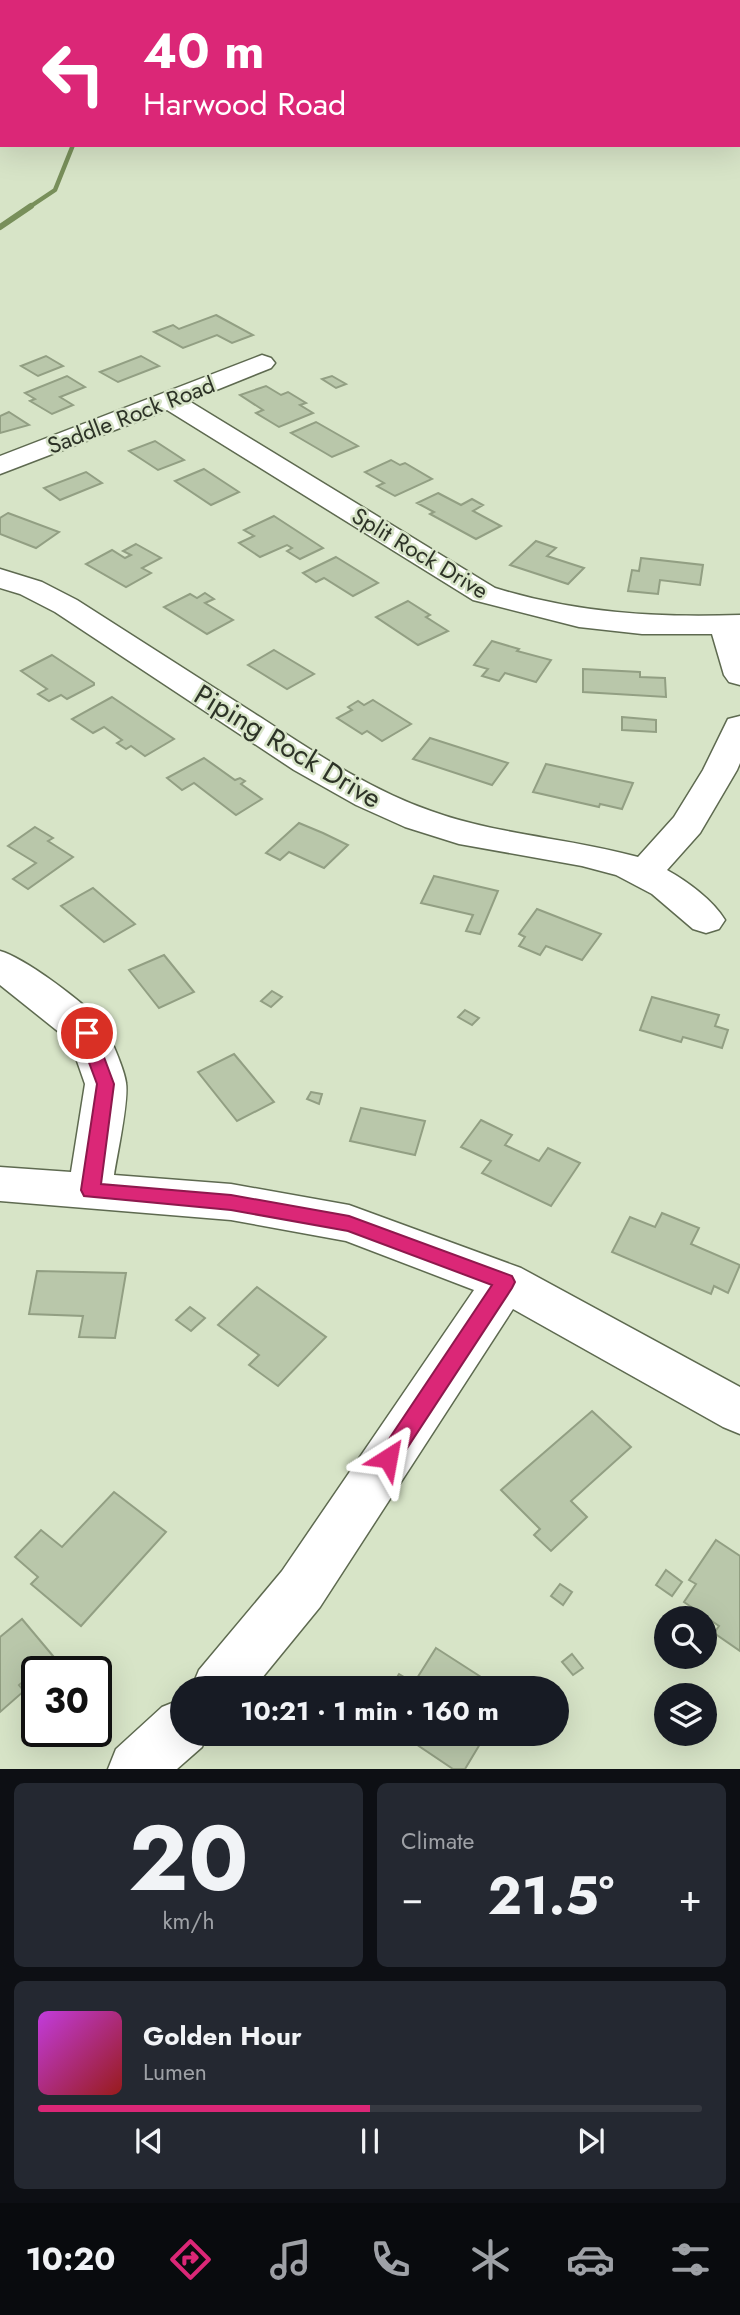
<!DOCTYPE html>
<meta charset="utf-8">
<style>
body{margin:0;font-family:Jost,sans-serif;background:#242831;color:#f1f3f6;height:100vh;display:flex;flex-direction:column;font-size:26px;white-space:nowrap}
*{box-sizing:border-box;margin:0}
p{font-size:23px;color:#9ea1a6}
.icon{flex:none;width:38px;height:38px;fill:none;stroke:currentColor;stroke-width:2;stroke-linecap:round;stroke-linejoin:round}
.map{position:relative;height:1769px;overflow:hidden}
.drawer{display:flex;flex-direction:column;gap:14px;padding:14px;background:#0d0f14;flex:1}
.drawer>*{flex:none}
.hud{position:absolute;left:0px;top:0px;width:740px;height:147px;box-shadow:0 7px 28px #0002;background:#db2777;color:#fff;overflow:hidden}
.controls{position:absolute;left:654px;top:1606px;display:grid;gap:14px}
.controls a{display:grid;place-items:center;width:63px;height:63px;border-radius:50%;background:#171b24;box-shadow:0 7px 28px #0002;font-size:35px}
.speed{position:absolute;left:21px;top:1656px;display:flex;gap:14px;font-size:35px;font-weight:700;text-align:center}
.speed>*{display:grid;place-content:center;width:91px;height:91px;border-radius:50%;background:#171b24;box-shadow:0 7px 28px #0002;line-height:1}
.speed .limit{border:4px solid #111;border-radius:10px;background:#fff;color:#111}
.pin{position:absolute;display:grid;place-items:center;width:60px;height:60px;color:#fff;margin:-30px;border:4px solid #fff;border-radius:50%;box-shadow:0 2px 7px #0007}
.me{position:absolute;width:77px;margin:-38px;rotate:34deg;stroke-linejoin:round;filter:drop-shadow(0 0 5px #0008)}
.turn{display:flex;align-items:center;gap:24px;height:147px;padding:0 28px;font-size:32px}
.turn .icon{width:91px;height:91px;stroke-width:2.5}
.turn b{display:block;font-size:49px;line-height:60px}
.big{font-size:52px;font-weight:700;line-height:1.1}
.drawer .tile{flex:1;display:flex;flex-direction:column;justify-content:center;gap:10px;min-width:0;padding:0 24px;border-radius:10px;background:#242831}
.drawer .dial{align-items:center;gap:0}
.dial b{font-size:91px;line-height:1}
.song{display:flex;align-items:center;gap:21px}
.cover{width:84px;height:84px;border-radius:10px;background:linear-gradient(135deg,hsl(290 70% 55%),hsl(0 70% 35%))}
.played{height:7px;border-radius:4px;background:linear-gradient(90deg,#db2777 50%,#363941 50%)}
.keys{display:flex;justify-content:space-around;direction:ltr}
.heat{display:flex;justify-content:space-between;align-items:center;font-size:38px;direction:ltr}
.drawer .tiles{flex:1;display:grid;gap:14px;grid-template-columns:1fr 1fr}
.tile:last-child{grid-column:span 2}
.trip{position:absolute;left:170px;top:1676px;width:399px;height:70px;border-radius:35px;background:#171b24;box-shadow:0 7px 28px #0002;font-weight:700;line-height:70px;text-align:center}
.menu{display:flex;height:112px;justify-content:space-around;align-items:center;background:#090b0e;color:#9ea1a6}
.menu .icon{width:49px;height:49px}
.menu .current{color:#db2777}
.menu b{font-size:32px;color:#f1f3f6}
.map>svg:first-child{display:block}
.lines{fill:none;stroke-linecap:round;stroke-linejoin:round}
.stream-far1{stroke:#788f5a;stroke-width:4.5}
.stream{stroke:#788f5a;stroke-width:6}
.building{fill:#b9c7aa;stroke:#929f83;stroke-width:2}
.street-casing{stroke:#5e6a50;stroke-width:3}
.street{fill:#fff;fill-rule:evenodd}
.route{fill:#db2777;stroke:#8e194d;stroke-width:2}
.labels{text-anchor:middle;stroke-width:5;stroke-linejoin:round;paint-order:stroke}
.far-street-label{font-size:23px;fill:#2d3327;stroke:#d7e4c7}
.street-label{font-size:28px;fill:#2d3327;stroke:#d7e4c7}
</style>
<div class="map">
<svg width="740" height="1769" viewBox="0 0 740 1769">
<rect width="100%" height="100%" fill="#d7e4c7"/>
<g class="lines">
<g class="stream-far1">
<path d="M 594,2 L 601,0"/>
<path d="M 28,208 L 55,190 L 73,145"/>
</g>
<path class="stream" d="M 0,227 L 31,206"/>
</g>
<g class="building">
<path d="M 216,315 L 253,335 L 232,343 L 217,335 L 183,348 L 154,332 L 173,325 L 179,329 Z"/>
<path d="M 46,356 L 63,366 L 38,376 L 21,366 Z"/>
<path d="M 141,356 L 159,366 L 118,382 L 100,372 Z"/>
<path d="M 67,376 L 85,387 L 60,397 L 73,405 L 52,414 L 30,401 L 35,399 L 25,393 Z"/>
<path d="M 332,376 L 346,384 L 336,388 L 322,379 Z"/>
<path d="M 266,386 L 281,395 L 288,392 L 306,403 L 300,405 L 313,413 L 279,427 L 256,413 L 263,410 L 240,395 Z"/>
<path d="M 9,412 L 29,425 L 0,433 L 0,416 Z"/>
<path d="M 316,422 L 358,446 L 332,457 L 291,433 Z"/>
<path d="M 155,441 L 184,460 L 158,470 L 129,451 Z"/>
<path d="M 391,460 L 400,465 L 405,463 L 432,479 L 395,496 L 377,486 L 384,483 L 365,472 Z"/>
<path d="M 204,469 L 239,492 L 211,505 L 175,481 Z"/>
<path d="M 86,472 L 102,483 L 60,500 L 44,488 Z"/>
<path d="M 438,493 L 461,505 L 472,499 L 483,505 L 473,511 L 501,526 L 476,539 L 430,514 L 434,512 L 417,503 Z"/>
<path d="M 8,513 L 59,532 L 36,548 L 0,534 L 0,518 Z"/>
<path d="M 274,516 L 323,548 L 300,559 L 287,551 L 292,548 L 287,545 L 260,557 L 239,543 L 254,536 L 244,530 Z"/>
<path d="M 536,541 L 556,548 L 547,556 L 584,568 L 568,584 L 510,565 Z"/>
<path d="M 136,544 L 161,558 L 142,568 L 151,573 L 126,587 L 86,564 L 112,550 L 125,558 L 131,555 L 123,551 Z"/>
<path d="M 336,557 L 378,583 L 353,596 L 324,578 L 316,582 L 303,573 Z"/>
<path d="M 641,558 L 703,565 L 700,585 L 660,580 L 658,594 L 628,591 L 632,570 L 639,571 Z"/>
<path d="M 205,593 L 214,599 L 205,603 L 233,620 L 207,634 L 164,607 L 190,594 L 197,598 Z"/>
<path d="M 408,601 L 430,615 L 426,617 L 448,631 L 418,645 L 376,617 Z"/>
<path d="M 492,641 L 519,649 L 517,651 L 551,660 L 536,682 L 505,673 L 499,681 L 482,676 L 488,669 L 474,665 Z"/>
<path d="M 274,650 L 314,674 L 287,689 L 248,665 Z"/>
<path d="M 52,655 L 94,683 L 94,685 L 67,699 L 61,695 L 49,701 L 38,694 L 47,689 L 21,671 Z"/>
<path d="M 583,669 L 640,672 L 640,677 L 665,678 L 666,697 L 583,692 Z"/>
<path d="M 112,697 L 174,739 L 145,756 L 131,746 L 126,749 L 117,743 L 122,740 L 104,727 L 93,733 L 72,719 Z"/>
<path d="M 373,700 L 411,724 L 382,741 L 367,731 L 362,734 L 337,718 L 352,710 L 348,707 L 358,701 L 364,705 Z"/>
<path d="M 622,717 L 656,720 L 656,732 L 622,730 Z"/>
<path d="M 430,738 L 508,763 L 492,785 L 413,759 Z"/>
<path d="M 204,758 L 235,780 L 240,778 L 245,781 L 241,784 L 262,799 L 236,815 L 194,783 L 182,790 L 167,778 Z"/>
<path d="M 546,764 L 633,783 L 622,809 L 600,804 L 599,807 L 533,792 Z"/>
<path d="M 299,823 L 323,833 L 348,845 L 324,868 L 289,852 L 280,860 L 266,853 Z"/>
<path d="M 35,827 L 53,838 L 48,841 L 73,857 L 28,889 L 13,879 L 36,863 L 8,846 Z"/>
<path d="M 434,876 L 498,891 L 480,934 L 466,931 L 473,915 L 421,903 Z"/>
<path d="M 93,888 L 135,924 L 104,942 L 61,906 Z"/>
<path d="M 537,909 L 601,934 L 582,960 L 546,946 L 540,955 L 519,946 L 525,937 L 519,934 Z"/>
<path d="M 164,955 L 194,992 L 159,1008 L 129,970 Z"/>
<path d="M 272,991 L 282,997 L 271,1007 L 261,1001 Z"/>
<path d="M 652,997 L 719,1015 L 715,1026 L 728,1030 L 722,1048 L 683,1037 L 681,1042 L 640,1030 Z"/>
<path d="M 465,1010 L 479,1018 L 472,1025 L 458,1017 Z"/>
<path d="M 234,1054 L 274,1102 L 237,1121 L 198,1072 Z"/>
<path d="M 311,1092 L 322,1094 L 319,1104 L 307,1099 Z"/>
<path d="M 361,1108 L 425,1121 L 415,1155 L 350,1141 Z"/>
<path d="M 481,1120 L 512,1135 L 505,1145 L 539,1161 L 548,1148 L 580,1163 L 551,1206 L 482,1173 L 491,1161 L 461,1147 Z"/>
<path d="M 662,1213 L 699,1228 L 691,1244 L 740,1265 L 728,1293 L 714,1286 L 711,1294 L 612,1252 L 630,1217 L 655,1227 Z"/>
<path d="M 37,1271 L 126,1273 L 115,1338 L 79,1337 L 83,1316 L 29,1314 Z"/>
<path d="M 257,1287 L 326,1337 L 278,1386 L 249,1365 L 259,1355 L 218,1325 Z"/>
<path d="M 190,1307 L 205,1318 L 191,1331 L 176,1320 Z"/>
<path d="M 592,1411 L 631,1447 L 571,1501 L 587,1517 L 551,1551 L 534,1535 L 540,1529 L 501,1490 Z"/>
<path d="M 114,1492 L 166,1532 L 81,1626 L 31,1584 L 38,1577 L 15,1557 L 41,1530 L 62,1547 Z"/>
<path d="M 716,1540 L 740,1556 L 740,1651 L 714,1633 L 719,1626 L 684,1602 L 696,1584 L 689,1580 Z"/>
<path d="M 666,1570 L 682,1582 L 672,1596 L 656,1585 Z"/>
<path d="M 560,1584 L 572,1592 L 563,1605 L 551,1596 Z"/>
<path d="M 22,1619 L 53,1656 L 19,1685 L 24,1691 L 0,1712 L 0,1637 Z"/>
<path d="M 436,1648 L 481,1677 L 473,1689 L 390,1689 L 399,1674 L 414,1683 Z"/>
<path d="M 572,1654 L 583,1668 L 573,1675 L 562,1662 Z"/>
<path d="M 401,1734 L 486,1734 L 465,1769 L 453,1769 Z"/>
</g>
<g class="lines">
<defs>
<g id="street">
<path d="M 262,355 L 271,358 L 275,363 L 271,368 L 189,401 L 495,588 C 576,613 656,618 740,615 L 740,685 L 729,682 L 724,675 L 712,634 L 642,634 L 579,627 L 473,600 L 167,410 L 0,474 L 0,456 Z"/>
<path d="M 0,569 L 42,582 L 77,600 C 138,639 199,678 260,717 C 314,752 370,790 431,811 C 497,835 570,838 638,857 L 674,817 L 703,770 L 728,719 L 740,716 L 740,763 L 737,770 L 700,833 L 667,870 C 687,881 713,900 725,920 L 719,929 L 706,933 L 693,929 L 652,894 L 616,875 L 582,866 L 459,844 L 405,827 L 356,805 L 294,770 L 55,612 L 20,594 L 0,588 Z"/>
<path d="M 0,951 C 25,958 85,1003 102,1023 C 109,1033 125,1071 126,1083 C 129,1101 117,1155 114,1175 L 231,1184 L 349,1205 L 521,1268 L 740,1387 L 740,1434 L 723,1427 L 513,1309 L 320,1607 L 253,1689 L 191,1689 L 199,1670 L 282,1571 L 474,1290 L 346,1241 L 231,1220 L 0,1201 L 0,1167 L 71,1172 L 85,1084 L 70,1041 L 0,985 Z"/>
<path d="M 182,1699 L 182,1734 L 207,1734 L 202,1747 L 177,1769 L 108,1769 L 116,1749 L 162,1707 Z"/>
</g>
</defs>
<use href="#street" class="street-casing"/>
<use href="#street" class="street"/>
</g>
<path class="route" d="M 87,1026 L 93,1028 L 95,1033 L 114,1084 L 101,1184 L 231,1195 L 349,1216 L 512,1276 L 515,1282 L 512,1288 L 396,1465 L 388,1467 L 381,1465 L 378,1458 L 381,1451 L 492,1285 L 348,1231 L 231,1210 L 84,1196 L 81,1190 L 97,1084 L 78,1033 L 80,1028 Z"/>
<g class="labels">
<g class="far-street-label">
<text transform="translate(131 415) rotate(-21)" y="8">Saddle Rock Road</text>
<text transform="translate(420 553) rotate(31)" y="8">Split Rock Drive</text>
</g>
<g class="street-label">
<text transform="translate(288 746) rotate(31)" y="10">Piping Rock Drive</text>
</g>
</g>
</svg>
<div class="controls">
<a><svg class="icon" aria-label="search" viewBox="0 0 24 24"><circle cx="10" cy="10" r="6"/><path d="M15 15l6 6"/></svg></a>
<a><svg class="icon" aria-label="layers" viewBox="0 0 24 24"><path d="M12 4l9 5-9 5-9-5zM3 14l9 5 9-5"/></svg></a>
</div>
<div class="speed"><div class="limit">30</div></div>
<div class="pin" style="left:87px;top:1033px;background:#d93025"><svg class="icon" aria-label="arrive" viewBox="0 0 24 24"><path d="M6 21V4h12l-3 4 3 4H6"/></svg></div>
<svg class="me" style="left:388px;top:1458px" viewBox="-20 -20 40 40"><path d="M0-17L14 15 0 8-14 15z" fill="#db2777" stroke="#fff" stroke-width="4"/></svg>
<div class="trip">10:21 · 1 min · 160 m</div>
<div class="hud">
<div class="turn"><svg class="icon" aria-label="left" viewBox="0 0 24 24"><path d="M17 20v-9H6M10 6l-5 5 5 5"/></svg><div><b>40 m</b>Harwood Road</div></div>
</div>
</div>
<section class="drawer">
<div class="tiles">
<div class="tile dial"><b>20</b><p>km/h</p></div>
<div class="tile"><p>Climate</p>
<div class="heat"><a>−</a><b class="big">21.5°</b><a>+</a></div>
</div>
<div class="tile">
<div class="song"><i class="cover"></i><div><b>Golden Hour</b><p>Lumen</p></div></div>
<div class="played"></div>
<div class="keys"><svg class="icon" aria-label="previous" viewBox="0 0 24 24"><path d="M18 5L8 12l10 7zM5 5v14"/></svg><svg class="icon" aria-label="pause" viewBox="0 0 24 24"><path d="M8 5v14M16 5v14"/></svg><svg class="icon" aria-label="next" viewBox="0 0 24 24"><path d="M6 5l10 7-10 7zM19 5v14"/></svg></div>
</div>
</div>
</section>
<nav class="menu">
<b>10:20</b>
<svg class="icon current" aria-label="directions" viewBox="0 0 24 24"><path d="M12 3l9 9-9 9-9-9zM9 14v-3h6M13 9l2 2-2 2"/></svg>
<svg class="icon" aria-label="music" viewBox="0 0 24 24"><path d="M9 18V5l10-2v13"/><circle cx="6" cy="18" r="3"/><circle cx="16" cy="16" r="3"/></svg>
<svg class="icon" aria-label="phone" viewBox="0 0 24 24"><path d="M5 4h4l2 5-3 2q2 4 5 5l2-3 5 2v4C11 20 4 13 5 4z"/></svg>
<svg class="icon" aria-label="climate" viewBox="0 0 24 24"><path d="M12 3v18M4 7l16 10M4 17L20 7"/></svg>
<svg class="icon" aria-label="car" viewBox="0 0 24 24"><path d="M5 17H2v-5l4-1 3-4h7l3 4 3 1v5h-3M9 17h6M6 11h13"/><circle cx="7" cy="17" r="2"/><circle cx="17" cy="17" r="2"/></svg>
<svg class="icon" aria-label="filters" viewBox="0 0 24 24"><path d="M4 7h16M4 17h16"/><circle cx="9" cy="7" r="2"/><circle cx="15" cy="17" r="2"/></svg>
</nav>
